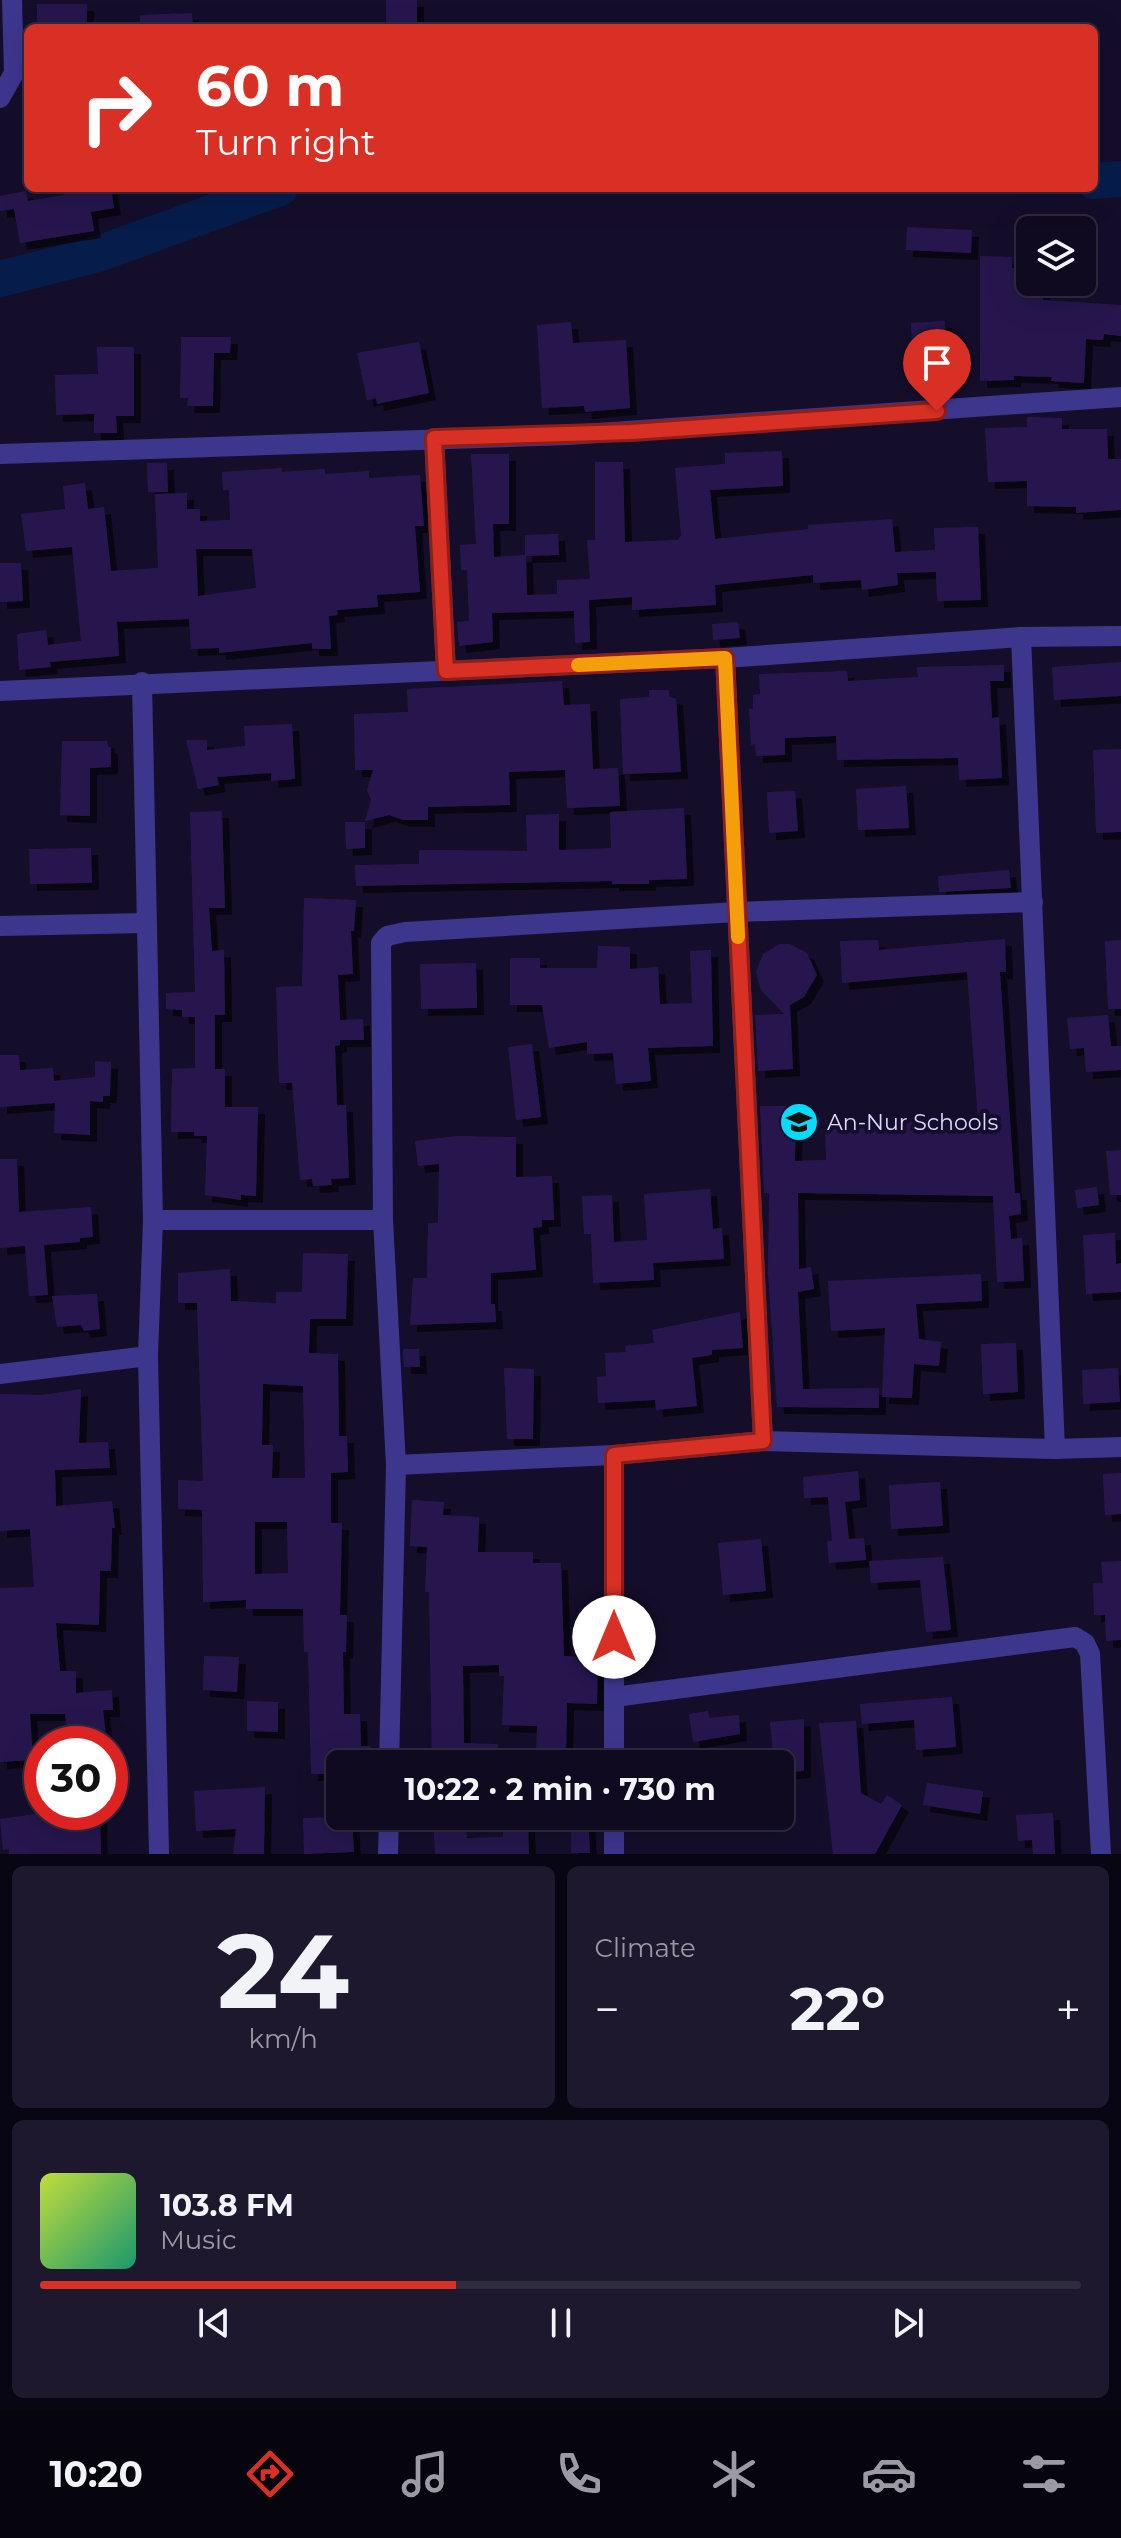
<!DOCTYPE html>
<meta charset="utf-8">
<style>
body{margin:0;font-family:Montserrat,sans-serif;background:#1d182d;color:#f1f3f6;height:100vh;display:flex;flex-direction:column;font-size:30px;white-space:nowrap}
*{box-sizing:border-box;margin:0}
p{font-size:26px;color:#9b9aa5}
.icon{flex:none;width:44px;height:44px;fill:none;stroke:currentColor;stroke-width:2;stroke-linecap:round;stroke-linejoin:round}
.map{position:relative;height:1854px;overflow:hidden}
.details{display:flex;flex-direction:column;gap:12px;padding:12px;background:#080612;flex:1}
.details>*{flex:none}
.banner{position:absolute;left:24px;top:24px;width:1074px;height:168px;border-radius:12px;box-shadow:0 8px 32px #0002,0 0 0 2px #2f2b3e;background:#d93025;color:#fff;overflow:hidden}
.fabs{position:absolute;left:1016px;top:216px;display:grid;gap:16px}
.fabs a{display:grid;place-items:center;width:80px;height:80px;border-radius:12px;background:#0f0a20;box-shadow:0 8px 32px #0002,0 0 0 2px #2f2b3e;font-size:40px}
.speed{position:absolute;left:24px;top:1726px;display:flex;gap:16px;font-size:40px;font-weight:700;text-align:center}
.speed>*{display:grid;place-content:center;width:104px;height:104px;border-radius:50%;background:#0f0a20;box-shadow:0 8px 32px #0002,0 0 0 2px #2f2b3e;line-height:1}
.speed .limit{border:12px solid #d22;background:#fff;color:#111}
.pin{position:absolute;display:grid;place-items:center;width:68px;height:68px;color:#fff;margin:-82px -34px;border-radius:50% 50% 50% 0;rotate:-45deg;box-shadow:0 0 8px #0007}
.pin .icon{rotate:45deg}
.me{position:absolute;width:88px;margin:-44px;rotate:0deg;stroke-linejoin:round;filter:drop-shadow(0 0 6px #0008)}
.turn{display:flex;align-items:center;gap:28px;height:168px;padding:0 40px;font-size:36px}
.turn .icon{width:104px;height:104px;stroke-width:2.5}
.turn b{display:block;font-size:56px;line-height:68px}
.big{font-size:60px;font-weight:700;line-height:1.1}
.details .tile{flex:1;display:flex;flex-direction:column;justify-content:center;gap:12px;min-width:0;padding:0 28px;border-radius:12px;background:#1d182d}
.details .dial{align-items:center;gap:0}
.dial b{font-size:104px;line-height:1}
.song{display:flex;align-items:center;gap:24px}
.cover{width:96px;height:96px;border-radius:12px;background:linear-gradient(135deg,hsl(70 70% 55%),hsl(160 70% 35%))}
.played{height:8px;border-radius:4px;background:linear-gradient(90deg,#d93025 40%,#2f2b3e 40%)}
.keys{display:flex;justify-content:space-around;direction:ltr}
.heat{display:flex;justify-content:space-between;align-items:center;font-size:44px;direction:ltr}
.details .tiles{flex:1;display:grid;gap:12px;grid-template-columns:1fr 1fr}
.tile:last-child{grid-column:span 2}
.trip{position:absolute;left:326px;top:1750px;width:468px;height:80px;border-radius:12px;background:#0f0a20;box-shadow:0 8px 32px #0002,0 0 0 2px #2f2b3e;font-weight:700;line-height:80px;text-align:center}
.menu{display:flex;height:128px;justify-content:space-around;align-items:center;background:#06040d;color:#9b9aa5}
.menu .icon{width:56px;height:56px}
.menu .selected{color:#d93025}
.menu b{font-size:36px;color:#f1f3f6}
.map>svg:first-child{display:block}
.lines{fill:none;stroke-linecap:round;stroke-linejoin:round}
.river{stroke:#061d4c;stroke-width:36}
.building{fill:#26194d;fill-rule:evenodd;filter:url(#shadow)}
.street{stroke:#3d368d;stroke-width:20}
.route-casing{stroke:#8d1f18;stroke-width:20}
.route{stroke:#d93025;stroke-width:14}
.slow{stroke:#f59e0b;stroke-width:14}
.labels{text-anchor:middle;stroke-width:8;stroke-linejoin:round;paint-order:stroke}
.poi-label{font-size:22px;fill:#ded8ff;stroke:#140e2b;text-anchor:start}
</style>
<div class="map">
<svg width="1121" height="1854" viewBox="0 0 1121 1854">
<defs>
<filter id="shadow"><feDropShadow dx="7" dy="7" stdDeviation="0" flood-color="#0009"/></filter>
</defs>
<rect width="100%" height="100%" fill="#140e2b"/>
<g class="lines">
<g class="river">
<path d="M 1094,181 L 1121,179"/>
<path d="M 0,279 L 98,254 L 280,188"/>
</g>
</g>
<g class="building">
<rect x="386" y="0" width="31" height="28"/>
<rect x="37" y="4" width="50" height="24"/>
<path d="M 192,13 L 193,28 L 140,28 L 140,15 Z"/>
<path d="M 63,188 L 111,188 L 114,208 L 91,212 L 94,231 L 20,243 L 14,209 L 0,211 L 0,196 L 26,191 L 28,201 L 64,195 Z"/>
<path d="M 907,227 L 972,230 L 971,253 L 906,250 Z"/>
<path d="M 980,256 L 1012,257 L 1012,268 L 1030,269 L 1030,282 L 1043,282 L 1043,300 L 1121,305 L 1121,336 L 1104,334 L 1103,340 L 1086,339 L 1084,383 L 1051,381 L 1052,377 L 1014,376 L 1014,380 L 980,381 Z"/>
<path d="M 945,321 L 948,379 L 913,380 L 911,323 Z"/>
<path d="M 571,322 L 573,343 L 626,340 L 630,408 L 585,412 L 584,406 L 542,408 L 537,325 Z"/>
<path d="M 181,337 L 231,337 L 230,353 L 214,353 L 213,406 L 187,406 L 188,398 L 180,398 Z"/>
<path d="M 419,342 L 429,393 L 377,404 L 376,398 L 367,400 L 357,353 Z"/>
<path d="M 97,347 L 134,347 L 134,416 L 116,416 L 117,433 L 94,433 L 94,414 L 56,415 L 55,375 L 98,374 Z"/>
<path d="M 1027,417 L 1062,418 L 1062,429 L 1107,429 L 1108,459 L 1121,459 L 1121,510 L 1076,513 L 1076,507 L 1027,506 L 1027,481 L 988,482 L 985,428 L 1027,427 Z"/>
<path d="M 782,451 L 783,486 L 710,490 L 715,539 L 808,529 L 808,525 L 892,519 L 895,552 L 935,550 L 934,528 L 978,527 L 981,600 L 937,601 L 936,572 L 897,573 L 898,585 L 862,590 L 861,580 L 813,583 L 813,575 L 715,585 L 716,605 L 632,610 L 632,597 L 589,600 L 590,642 L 575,643 L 574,611 L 492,613 L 493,642 L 459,646 L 457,622 L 469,621 L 467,570 L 461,570 L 460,545 L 476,544 L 471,454 L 509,454 L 509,524 L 493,524 L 494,557 L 525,555 L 525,535 L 558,534 L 559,555 L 526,556 L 527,595 L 557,594 L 557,580 L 590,579 L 587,540 L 595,540 L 595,462 L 623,462 L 625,542 L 678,540 L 681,535 L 675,468 L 725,464 L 725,453 Z"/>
<path d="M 147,463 L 167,463 L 168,492 L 148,492 Z"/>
<path d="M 282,468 L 282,472 L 325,469 L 325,474 L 369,471 L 369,478 L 420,475 L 424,526 L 415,526 L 420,592 L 377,595 L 378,607 L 337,610 L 338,615 L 329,616 L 331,649 L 312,649 L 312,643 L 219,653 L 219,648 L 191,649 L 189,619 L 117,622 L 119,656 L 50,662 L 51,667 L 19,670 L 17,634 L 46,630 L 48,645 L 81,641 L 72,547 L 26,551 L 21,514 L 65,509 L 63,486 L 85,483 L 88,509 L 104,507 L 111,571 L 158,568 L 155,494 L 187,493 L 187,509 L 200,509 L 200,521 L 230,520 L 229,490 L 223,490 L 222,472 ZM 196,549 L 252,549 L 256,588 L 198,596 Z"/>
<path d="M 0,563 L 21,563 L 23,601 L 0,602 Z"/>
<path d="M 738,622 L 740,638 L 713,640 L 712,624 Z"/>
<path d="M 1121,662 L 1121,696 L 1054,700 L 1052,667 Z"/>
<path d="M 1004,665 L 1004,681 L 990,681 L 992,718 L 999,717 L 1002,778 L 959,780 L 958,758 L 837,760 L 836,736 L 785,738 L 785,755 L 756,756 L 755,744 L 751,745 L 749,709 L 753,709 L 753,695 L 760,694 L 759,674 L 847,671 L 848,681 L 918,677 L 917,667 Z"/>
<path d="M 562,681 L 564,705 L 590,704 L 593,769 L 618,768 L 620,806 L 567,808 L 565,770 L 509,772 L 510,805 L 428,807 L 428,820 L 403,820 L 389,815 L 365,821 L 371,800 L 367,790 L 373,770 L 355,770 L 354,714 L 408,712 L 407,689 Z"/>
<path d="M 649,690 L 669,690 L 669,697 L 676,698 L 681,772 L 623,774 L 620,699 L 649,697 Z"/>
<path d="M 292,724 L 295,779 L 271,781 L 271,773 L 217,777 L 219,785 L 198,789 L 186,740 L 207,740 L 207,750 L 245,746 L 244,726 Z"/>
<path d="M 62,741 L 107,741 L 108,747 L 111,747 L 111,767 L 90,768 L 90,816 L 60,815 Z"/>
<path d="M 1121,749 L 1121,832 L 1096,833 L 1093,750 Z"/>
<path d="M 906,786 L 909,828 L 858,830 L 856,789 Z"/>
<path d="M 795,791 L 798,831 L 769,833 L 767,792 Z"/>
<path d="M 684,808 L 687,879 L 649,880 L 649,884 L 612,884 L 612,881 L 356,886 L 355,865 L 419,864 L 419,850 L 527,851 L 526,815 L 559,814 L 559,850 L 611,848 L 610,812 Z"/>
<path d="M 222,811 L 225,908 L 209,908 L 212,951 L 224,950 L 225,1015 L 215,1015 L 215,1069 L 225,1069 L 225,1107 L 258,1107 L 256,1196 L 241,1195 L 241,1200 L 205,1195 L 207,1136 L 194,1136 L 194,1132 L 171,1132 L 172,1069 L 195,1068 L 195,1017 L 182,1017 L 182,1010 L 166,1009 L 166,993 L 195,992 L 190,812 Z"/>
<path d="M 345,822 L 365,822 L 365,848 L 346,849 Z"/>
<path d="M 91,848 L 92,883 L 30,884 L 29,849 Z"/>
<path d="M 1009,870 L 1011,888 L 939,892 L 938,876 Z"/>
<path d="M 304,898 L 356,900 L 354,931 L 351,931 L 353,974 L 338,975 L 340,1020 L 363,1019 L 364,1040 L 340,1040 L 340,1045 L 335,1046 L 337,1105 L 346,1105 L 349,1178 L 331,1179 L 332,1185 L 313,1186 L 312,1179 L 300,1180 L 292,1083 L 279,1083 L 276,987 L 302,986 Z"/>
<path d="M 1005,939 L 1006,972 L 1000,972 L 1015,1193 L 1020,1193 L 1021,1214 L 1009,1216 L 1011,1239 L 1022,1238 L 1024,1281 L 997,1282 L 993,1196 L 798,1193 L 799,1269 L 811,1267 L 814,1289 L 798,1292 L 803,1389 L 879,1388 L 879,1408 L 777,1407 L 768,1273 L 769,1193 L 764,1193 L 760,1106 L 796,1106 L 795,1161 L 826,1160 L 825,1120 L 978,1119 L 967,972 L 842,983 L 840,941 L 878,940 L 879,950 Z"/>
<path d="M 1121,940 L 1121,1009 L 1108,1009 L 1105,941 Z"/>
<path d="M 780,944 L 790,944 L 807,953 L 817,975 L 804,997 L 790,1005 L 793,1069 L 758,1071 L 755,1015 L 784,1014 L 761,990 L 756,972 L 763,954 Z"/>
<path d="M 598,946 L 630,947 L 630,969 L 658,967 L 660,1004 L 692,1003 L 690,951 L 711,950 L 713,1046 L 648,1048 L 651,1081 L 616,1084 L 613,1053 L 587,1054 L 587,1042 L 549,1048 L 542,1005 L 510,1005 L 510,958 L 540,958 L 540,968 L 597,968 Z"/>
<path d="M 476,963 L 477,1008 L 421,1009 L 420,964 Z"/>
<path d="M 1108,1015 L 1111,1046 L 1121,1046 L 1121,1070 L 1086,1072 L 1084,1048 L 1070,1049 L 1067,1018 Z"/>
<path d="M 532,1044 L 541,1117 L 516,1120 L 508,1047 Z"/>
<path d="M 0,1055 L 19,1055 L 20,1070 L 53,1068 L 54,1081 L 95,1077 L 95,1061 L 111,1062 L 110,1096 L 103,1096 L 103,1102 L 90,1101 L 90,1135 L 54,1133 L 55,1103 L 0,1107 Z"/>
<path d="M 457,1136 L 516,1137 L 516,1177 L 552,1176 L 554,1220 L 542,1220 L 542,1227 L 533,1228 L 536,1270 L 491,1273 L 491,1304 L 495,1304 L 496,1322 L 410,1325 L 413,1278 L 427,1278 L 428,1223 L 438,1223 L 439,1164 L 418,1166 L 415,1141 Z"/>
<path d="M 1121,1150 L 1121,1195 L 1110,1195 L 1106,1151 Z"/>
<path d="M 0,1159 L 17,1159 L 19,1212 L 91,1207 L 93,1237 L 80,1238 L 80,1242 L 44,1245 L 48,1295 L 29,1296 L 25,1246 L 0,1248 Z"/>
<path d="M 1097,1187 L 1099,1205 L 1077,1208 L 1075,1190 Z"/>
<path d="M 710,1189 L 713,1229 L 722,1228 L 724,1259 L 653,1263 L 654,1280 L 593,1283 L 591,1234 L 584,1234 L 582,1196 L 612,1195 L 614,1242 L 647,1240 L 644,1194 Z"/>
<path d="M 1115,1233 L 1116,1264 L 1121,1263 L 1121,1292 L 1086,1294 L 1083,1235 Z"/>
<path d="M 303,1253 L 348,1254 L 346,1319 L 310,1319 L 309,1353 L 338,1354 L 339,1436 L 347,1436 L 348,1472 L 331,1473 L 331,1523 L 342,1523 L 340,1615 L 347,1615 L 346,1652 L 343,1652 L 344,1714 L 360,1714 L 361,1746 L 371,1746 L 370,1764 L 340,1764 L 340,1774 L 311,1774 L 308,1652 L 304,1652 L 303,1609 L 246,1609 L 246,1600 L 203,1602 L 202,1510 L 178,1509 L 178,1480 L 203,1481 L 197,1303 L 178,1303 L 178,1273 L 230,1269 L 231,1301 L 276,1303 L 276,1292 L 302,1292 ZM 263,1384 L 303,1386 L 305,1478 L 272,1478 L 273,1445 L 262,1445 ZM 255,1522 L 287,1522 L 288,1573 L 255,1574 Z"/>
<path d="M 981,1274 L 982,1301 L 916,1304 L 919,1339 L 941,1342 L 939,1366 L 914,1364 L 912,1398 L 882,1397 L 885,1328 L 831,1331 L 828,1281 Z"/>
<path d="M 97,1294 L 100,1329 L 84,1331 L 81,1325 L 57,1327 L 52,1296 Z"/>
<path d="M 740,1312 L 743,1348 L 712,1350 L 712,1355 L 692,1358 L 697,1406 L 656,1410 L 655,1400 L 598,1403 L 597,1377 L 606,1376 L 605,1353 L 626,1352 L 625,1346 L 654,1343 L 652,1330 Z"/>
<path d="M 1016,1343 L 1018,1392 L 983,1394 L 981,1344 Z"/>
<path d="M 403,1349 L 419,1349 L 420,1367 L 404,1367 Z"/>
<path d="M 504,1368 L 534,1369 L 533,1439 L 507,1439 Z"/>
<path d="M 1118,1368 L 1120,1402 L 1083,1404 L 1082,1370 Z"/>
<path d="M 81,1389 L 79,1443 L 108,1442 L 110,1468 L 55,1470 L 56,1506 L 112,1501 L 115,1528 L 112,1528 L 111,1571 L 100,1571 L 99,1625 L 56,1623 L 60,1671 L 76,1671 L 76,1693 L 112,1690 L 113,1710 L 103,1710 L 107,1744 L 69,1744 L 65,1714 L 30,1714 L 33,1760 L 0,1762 L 0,1588 L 34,1587 L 30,1529 L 0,1531 L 0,1394 L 42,1395 Z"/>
<path d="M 858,1471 L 860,1500 L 845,1502 L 849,1539 L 864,1538 L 866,1560 L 829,1563 L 827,1541 L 832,1541 L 828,1497 L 804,1498 L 803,1477 Z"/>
<path d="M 1121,1473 L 1121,1514 L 1105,1515 L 1103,1474 Z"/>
<path d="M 940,1482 L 943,1526 L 891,1529 L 889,1485 Z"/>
<path d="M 412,1500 L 444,1502 L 443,1515 L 479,1517 L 478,1552 L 533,1552 L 533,1563 L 561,1563 L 564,1656 L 598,1658 L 597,1704 L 567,1703 L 566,1757 L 536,1756 L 537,1726 L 502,1725 L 504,1676 L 499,1676 L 499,1665 L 463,1666 L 464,1743 L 498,1744 L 497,1764 L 432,1764 L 429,1592 L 425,1592 L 427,1547 L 410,1546 Z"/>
<path d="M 761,1539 L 766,1591 L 723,1595 L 718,1543 Z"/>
<path d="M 943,1557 L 951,1630 L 926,1632 L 920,1580 L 871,1583 L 869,1561 Z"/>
<path d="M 1121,1561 L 1121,1640 L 1106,1641 L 1105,1615 L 1094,1615 L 1093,1583 L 1103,1583 L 1101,1562 Z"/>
<path d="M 204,1656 L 239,1657 L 237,1692 L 203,1690 Z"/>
<path d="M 952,1697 L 956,1747 L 916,1750 L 914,1720 L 862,1724 L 860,1704 Z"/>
<path d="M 247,1701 L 278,1702 L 278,1732 L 247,1731 Z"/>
<path d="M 708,1711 L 709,1718 L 739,1715 L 740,1734 L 693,1742 L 689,1714 Z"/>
<path d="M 804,1719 L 804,1771 L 780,1773 L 780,1764 L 774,1764 L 770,1722 Z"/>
<path d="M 856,1721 L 861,1793 L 881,1804 L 887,1795 L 902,1805 L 875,1854 L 833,1854 L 819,1723 Z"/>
<path d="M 927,1783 L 983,1791 L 980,1814 L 923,1805 Z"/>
<path d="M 265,1787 L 264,1854 L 233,1854 L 236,1829 L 196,1831 L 194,1791 Z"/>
<path d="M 50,1812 L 100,1812 L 101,1854 L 9,1854 L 9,1849 L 3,1850 L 0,1819 Z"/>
<path d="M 1053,1813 L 1055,1854 L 1033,1854 L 1032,1840 L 1018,1841 L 1016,1815 Z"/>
<path d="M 571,1816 L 588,1816 L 590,1853 L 571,1853 Z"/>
<path d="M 352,1817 L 354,1852 L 304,1854 L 303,1818 Z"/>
<path d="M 528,1825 L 529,1854 L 435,1854 L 434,1831 L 466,1830 L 467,1838 L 503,1837 L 503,1826 Z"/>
</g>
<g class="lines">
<g class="street">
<path d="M 0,98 L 14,73 L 12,0"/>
<path d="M 434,438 L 446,671"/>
<path d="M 0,454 L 569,435 L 1121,397"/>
<path d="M 1021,637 L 1055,1449"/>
<path d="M 725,658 L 763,1441"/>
<path d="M 142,682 L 153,1220 L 148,1356 L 159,1854"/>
<path d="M 0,691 L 725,658 L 1021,637 L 1121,636"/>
<path d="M 0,926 L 146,923"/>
<path d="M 153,1220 L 383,1220"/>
<path d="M 0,1374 L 148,1356"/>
<path d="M 614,1455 L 614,1764"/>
<path d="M 396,1465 L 614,1455 L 763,1441 L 1055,1449 L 1121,1447"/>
<path d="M 614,1697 L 1075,1637 L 1085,1643 L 1090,1654 L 1101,1854"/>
<path d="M 389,1764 L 396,1465 L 383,1220 L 381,943 L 387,936 L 405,932 L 736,912 L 1033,902"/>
<path d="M 388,1854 L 389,1816"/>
<path d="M 614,1854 L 614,1816"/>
</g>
</g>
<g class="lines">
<defs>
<path id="route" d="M 614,1637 L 614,1455 L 763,1441 L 725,658 L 446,671 L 434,438 L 631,432 L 937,411"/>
</defs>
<use href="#route" class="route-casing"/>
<use href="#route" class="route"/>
<path class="slow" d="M 578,665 L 725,658 L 738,937"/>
</g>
<defs>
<symbol id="school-disc" viewBox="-11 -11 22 22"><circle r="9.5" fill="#04dbff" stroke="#140e2b"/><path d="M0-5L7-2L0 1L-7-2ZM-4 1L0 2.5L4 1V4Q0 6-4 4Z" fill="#111"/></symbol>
</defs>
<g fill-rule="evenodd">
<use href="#school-disc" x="777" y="1100" width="44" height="44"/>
</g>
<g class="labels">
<g class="poi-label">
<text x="827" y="1130">An-Nur Schools</text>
</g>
</g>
</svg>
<div class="fabs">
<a><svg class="icon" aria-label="layers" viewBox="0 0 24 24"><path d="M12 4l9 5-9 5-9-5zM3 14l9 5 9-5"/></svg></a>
</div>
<div class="speed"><div class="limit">30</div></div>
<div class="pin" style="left:937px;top:411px;background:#d93025"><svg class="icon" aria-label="arrive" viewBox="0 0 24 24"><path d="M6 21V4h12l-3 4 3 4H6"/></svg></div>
<svg class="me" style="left:614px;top:1637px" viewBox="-20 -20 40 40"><circle r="19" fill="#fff"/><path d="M0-13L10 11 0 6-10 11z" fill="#d93025"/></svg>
<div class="trip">10:22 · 2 min · 730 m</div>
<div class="banner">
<div class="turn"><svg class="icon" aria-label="right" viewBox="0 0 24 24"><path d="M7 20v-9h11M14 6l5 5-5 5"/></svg><div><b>60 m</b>Turn right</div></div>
</div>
</div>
<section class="details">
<div class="tiles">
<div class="tile dial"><b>24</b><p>km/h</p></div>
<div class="tile"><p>Climate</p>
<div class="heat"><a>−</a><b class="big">22°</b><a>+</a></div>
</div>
<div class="tile">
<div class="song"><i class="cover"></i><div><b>103.8 FM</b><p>Music</p></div></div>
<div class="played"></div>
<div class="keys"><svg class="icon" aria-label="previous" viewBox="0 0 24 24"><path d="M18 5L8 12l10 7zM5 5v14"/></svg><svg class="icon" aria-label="pause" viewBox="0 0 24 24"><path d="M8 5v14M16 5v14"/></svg><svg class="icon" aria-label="next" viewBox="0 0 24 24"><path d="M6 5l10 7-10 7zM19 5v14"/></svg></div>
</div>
</div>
</section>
<nav class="menu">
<b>10:20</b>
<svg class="icon selected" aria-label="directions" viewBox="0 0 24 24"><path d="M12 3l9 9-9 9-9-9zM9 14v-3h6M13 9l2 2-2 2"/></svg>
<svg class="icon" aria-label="music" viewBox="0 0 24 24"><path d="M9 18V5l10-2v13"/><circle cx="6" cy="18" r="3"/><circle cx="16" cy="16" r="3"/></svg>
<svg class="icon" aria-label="phone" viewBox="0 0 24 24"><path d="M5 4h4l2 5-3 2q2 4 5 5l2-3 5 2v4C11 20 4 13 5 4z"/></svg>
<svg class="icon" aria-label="climate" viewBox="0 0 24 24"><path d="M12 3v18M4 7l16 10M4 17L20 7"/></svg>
<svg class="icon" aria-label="car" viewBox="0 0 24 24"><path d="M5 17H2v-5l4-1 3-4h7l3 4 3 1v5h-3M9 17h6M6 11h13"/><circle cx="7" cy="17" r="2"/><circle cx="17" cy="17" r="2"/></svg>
<svg class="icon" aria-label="filters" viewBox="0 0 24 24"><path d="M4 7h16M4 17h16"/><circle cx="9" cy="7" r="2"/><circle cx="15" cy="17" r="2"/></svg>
</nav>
